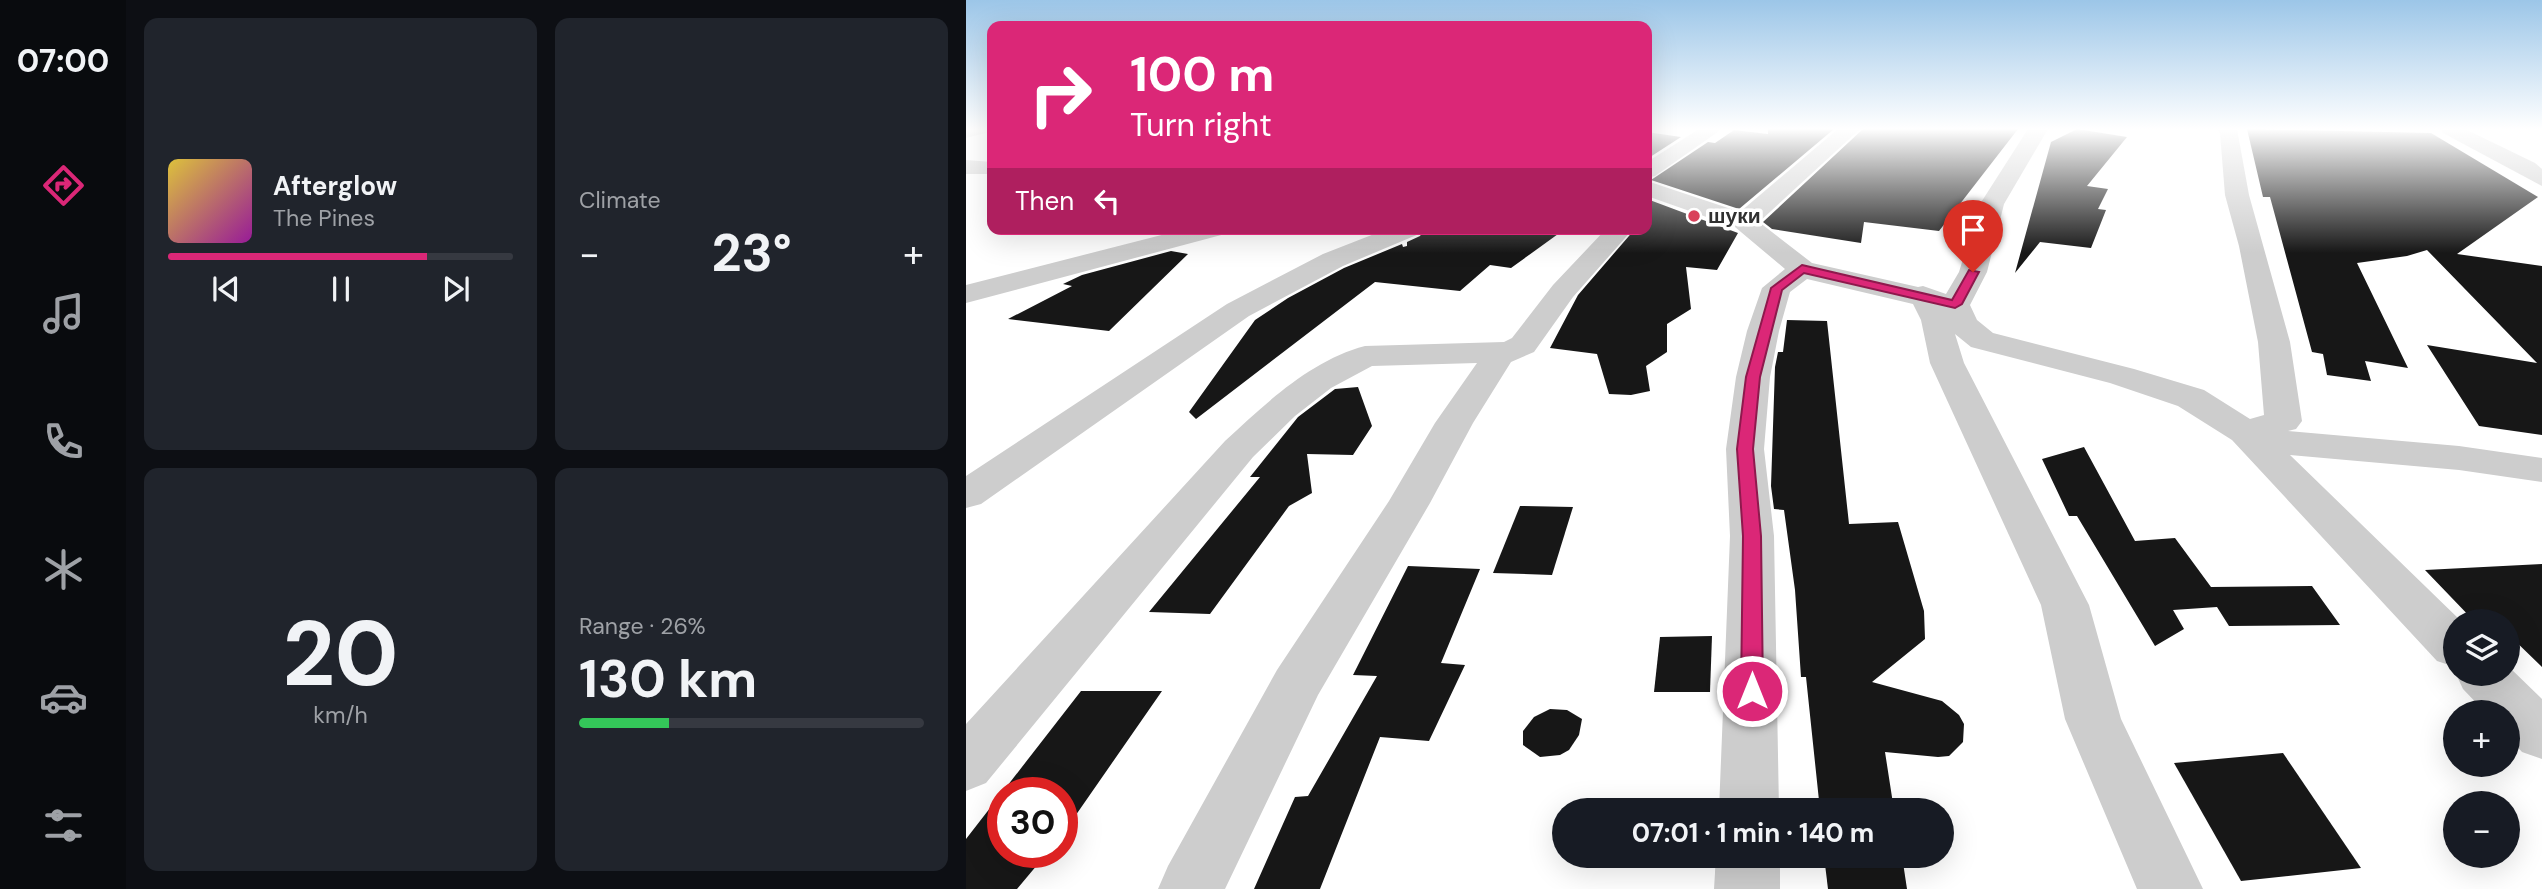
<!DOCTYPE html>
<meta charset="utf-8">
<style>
body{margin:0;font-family:"DM Sans",sans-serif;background:#20242c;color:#f1f3f6;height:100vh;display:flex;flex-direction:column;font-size:26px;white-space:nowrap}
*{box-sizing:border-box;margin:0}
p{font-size:23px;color:#9ea1a6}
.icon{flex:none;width:38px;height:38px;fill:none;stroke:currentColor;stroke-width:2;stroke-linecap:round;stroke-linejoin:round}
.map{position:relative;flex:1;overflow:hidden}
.sheet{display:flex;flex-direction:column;gap:18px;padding:18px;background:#0d0f14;width:840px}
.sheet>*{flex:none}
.top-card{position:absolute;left:21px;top:21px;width:665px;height:214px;border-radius:14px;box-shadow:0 7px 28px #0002;background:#db2777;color:#fff;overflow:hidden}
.controls{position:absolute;left:1477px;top:609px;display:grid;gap:14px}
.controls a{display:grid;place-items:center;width:77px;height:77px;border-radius:50%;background:#171b24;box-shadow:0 7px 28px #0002;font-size:35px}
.speed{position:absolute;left:21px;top:777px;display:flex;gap:14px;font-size:35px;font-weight:700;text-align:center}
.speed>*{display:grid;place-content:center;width:91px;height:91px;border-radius:50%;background:#171b24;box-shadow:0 7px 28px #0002;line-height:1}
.speed .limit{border:10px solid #d22;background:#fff;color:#111}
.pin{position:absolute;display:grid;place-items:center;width:60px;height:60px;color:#fff;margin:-72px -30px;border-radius:50% 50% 50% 0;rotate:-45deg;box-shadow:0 0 7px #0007}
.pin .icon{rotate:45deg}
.me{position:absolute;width:77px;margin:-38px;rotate:0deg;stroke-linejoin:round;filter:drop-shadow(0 0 5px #0008)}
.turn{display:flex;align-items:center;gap:24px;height:147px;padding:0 28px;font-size:32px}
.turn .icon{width:91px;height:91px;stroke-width:2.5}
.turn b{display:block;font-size:49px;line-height:60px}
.then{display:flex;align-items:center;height:66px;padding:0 28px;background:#0003;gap:14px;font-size:26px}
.big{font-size:52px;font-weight:700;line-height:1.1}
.sheet .tile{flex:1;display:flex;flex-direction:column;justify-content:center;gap:10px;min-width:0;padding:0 24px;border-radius:14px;background:#20242c}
.sheet .dial{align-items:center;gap:0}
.dial b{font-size:91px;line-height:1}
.song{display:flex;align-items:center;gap:21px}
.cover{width:84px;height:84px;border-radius:10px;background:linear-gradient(135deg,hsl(50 70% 55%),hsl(300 70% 35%))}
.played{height:7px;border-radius:4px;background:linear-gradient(90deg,#db2777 75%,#363941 75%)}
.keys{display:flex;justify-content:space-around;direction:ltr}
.heat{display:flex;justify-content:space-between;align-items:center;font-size:38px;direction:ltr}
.charge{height:10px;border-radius:5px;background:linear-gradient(90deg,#34c759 26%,#363941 0)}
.sheet .tiles{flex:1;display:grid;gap:18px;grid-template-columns:repeat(2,1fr)}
.trip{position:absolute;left:586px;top:798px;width:402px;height:70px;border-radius:35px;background:#171b24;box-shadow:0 7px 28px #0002;font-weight:700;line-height:70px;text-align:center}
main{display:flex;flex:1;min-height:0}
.menu{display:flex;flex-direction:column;width:126px;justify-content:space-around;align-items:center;background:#090b0e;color:#9ea1a6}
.menu .icon{width:49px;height:49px}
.menu .current{color:#db2777}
.menu b{font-size:32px;color:#f1f3f6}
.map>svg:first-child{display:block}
.building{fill:#171717}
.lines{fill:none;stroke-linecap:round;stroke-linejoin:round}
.street{fill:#cdcdcd;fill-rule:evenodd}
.route{fill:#db2777;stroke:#8e194d;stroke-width:2}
.poi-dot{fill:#d9415a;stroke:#fff;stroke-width:2.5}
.labels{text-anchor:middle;stroke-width:7;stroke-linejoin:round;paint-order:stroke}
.far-poi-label{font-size:21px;font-weight:bold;fill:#303030;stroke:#fff;text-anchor:start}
</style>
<main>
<nav class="menu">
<b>07:00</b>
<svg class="icon current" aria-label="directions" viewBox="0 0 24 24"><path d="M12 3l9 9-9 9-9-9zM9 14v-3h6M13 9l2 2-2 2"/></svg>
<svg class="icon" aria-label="music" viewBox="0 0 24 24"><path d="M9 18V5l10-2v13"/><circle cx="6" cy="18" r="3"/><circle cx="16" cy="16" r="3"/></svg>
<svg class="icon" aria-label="phone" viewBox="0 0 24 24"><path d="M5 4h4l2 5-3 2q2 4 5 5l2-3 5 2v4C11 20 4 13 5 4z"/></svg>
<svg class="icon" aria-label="climate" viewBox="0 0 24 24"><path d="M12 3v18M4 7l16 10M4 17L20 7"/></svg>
<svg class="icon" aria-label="car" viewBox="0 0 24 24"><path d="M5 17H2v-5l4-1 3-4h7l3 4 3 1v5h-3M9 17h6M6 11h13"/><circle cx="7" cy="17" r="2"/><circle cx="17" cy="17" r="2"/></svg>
<svg class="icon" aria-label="filters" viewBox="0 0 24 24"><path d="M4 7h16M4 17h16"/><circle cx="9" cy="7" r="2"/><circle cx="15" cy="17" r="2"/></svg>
</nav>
<section class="sheet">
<div class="tiles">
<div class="tile">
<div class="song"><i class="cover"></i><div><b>Afterglow</b><p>The Pines</p></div></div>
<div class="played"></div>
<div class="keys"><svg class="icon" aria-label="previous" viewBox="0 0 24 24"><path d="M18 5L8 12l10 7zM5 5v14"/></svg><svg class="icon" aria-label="pause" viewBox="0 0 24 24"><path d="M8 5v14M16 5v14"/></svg><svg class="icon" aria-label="next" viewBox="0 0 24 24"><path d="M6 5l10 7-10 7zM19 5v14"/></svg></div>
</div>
<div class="tile"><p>Climate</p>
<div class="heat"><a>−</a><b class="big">23°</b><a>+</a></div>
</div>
<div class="tile dial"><b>20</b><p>km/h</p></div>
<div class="tile"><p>Range · 26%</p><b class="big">130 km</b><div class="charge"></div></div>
</div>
</section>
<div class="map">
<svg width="1576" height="889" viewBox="0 0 1576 889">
<rect width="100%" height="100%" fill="#fff"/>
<g class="building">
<path d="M 802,129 L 868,129 L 773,209 L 685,180 L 742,142 L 749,143 L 768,130 L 802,134 Z"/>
<path d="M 897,129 L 1052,129 L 973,231 L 898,222 L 895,243 L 806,229 L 797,222 Z"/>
<path d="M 1111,129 L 1161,137 L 1121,186 L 1142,189 L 1132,209 L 1140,210 L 1125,248 L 1074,242 L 1049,273 L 1085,142 Z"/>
<path d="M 1281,129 L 1465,133 L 1572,197 L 1491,254 L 1576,266 L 1576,435 L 1513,426 L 1461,345 L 1571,363 L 1461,250 L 1441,256 L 1391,263 L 1442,368 L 1399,361 L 1405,381 L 1361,375 L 1357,354 L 1346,352 L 1304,197 L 1297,197 Z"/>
<path d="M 681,132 L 715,137 L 681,159 Z"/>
<path d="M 681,199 L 772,233 L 751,270 L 720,267 L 725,309 L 701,324 L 701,352 L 680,366 L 684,391 L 665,395 L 643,394 L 631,354 L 584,348 L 612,295 L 669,229 L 681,229 Z"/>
<path d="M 459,229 L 599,229 L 545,268 L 524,265 L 494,291 L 409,282 L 230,419 L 223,412 L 289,320 L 322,298 L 378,268 L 436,244 L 437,247 L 441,246 L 441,242 L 454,236 Z"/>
<path d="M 205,251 L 222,254 L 143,331 L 42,319 L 106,286 L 97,284 L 116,275 Z"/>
<path d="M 821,320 L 861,321 L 883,524 L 932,522 L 958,611 L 959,639 L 906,682 L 976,701 L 993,715 L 998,724 L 997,742 L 983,756 L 972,757 L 919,752 L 928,810 L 854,810 L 840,677 L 835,677 L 829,590 L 818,510 L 808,509 L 805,486 L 809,367 L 812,352 L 817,352 Z"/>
<path d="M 392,387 L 406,426 L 387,455 L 341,454 L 346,493 L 323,506 L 244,614 L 183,612 L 294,477 L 284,477 L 332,417 L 369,389 Z"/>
<path d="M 1118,447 L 1169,541 L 1209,538 L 1245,587 L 1346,586 L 1374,625 L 1263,626 L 1251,607 L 1207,610 L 1218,629 L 1189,646 L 1111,516 L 1103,516 L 1076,459 Z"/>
<path d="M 554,506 L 607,507 L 586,575 L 527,573 Z"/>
<path d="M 1576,564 L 1576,667 L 1542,634 L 1542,621 L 1508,621 L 1459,570 Z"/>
<path d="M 442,566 L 514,569 L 475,663 L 499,665 L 463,741 L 414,737 L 354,889 L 288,889 L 329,797 L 342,796 L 411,676 L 387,675 Z"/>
<path d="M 746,636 L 744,692 L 688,692 L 694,637 Z"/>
<path d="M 115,691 L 196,691 L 96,835 L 96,793 L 37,793 L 37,852 L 82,852 L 51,889 L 0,889 L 0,839 Z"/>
<path d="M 584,709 L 601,710 L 616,719 L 613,735 L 603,750 L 594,755 L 574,757 L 557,745 L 557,731 L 568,717 Z"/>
<path d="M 1317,753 L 1395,868 L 1275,881 L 1208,763 Z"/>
<path d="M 858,856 L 936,856 L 941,889 L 862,889 Z"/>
</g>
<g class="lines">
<g class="street">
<path d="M 0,129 L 23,129 L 20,133 L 0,138 Z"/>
<path d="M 733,129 L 756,129 L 689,176 L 681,178 L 681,162 Z"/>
<path d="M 872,129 L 894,129 L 793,222 L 846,263 L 952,287 L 957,286 L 980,294 L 993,272 L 1014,204 L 1062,129 L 1082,129 L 1038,204 L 1021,272 L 1004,305 L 1011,320 L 1027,333 L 1168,369 L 1238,390 L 1284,419 L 1298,415 L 1292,342 L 1273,246 L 1259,195 L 1254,133 L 1251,129 L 1271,129 L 1283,195 L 1324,342 L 1336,421 L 1330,429 L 1322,431 L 1493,446 L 1576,458 L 1576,482 L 1493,470 L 1324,455 L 1495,621 L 1489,621 L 1489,667 L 1471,661 L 1266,440 L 1212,406 L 1144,383 L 1005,347 L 989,334 L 998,363 L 1123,605 L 1155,719 L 1237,889 L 1171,889 L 1099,719 L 1075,605 L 964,363 L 955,320 L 947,304 L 841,279 L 824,292 L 813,331 L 804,377 L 798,449 L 808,536 L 813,810 L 753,810 L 764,536 L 760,449 L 770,377 L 781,331 L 796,288 L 819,269 L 769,227 L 681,196 L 681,181 L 774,212 Z"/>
<path d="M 1474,129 L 1499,129 L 1569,163 L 1576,169 L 1576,186 L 1477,133 Z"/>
<path d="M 0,160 L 26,162 L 26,174 L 0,174 Z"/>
<path d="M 219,229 L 263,229 L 259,234 L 0,303 L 0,285 Z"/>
<path d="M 421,229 L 457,229 L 453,234 L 377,266 L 283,316 L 15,504 L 0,508 L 0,476 L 261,304 L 357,254 Z"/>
<path d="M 640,229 L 667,229 L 607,297 L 568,352 L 545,362 L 507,423 L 464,503 L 352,695 L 259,889 L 192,889 L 202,866 L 311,670 L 423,501 L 469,423 L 511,363 L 406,366 L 365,388 L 329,416 L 287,457 L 20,783 L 0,791 L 0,724 L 259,441 C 299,404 345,360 399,346 L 538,342 L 546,338 L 587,285 Z"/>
<path d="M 1542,666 L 1576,699 L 1576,759 L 1556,752 L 1542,736 L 1542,712 L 1519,712 L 1497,689 L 1490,674 L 1542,674 Z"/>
<path d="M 750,856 L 814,856 L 814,889 L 748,889 Z"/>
</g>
</g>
<linearGradient id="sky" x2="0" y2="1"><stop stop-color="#9cc6e8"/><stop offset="0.51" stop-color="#fff"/><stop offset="1" stop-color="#fff" stop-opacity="0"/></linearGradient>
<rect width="1576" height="253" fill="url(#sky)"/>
<path class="route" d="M 836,265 L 986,300 L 1003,270 L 1013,272 L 996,304 L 989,308 L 838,273 L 816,290 L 794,377 L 787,449 L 795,536 L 797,691 L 793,697 L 786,700 L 778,697 L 775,691 L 777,536 L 771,449 L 780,377 L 805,288 Z"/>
<circle class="poi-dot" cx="728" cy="216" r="7"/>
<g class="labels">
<g class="far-poi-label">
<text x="742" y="223">шуки</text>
</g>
</g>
</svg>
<div class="controls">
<a><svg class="icon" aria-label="layers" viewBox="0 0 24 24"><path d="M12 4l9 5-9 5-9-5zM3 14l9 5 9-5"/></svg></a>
<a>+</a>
<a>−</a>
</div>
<div class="speed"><div class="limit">30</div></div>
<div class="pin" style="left:1007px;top:272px;background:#d93025"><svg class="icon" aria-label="arrive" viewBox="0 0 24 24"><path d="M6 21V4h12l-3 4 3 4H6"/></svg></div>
<svg class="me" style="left:786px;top:691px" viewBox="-20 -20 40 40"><circle r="17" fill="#db2777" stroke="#fff" stroke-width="3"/><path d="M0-11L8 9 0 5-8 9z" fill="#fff"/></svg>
<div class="trip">07:01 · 1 min · 140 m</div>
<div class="top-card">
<div class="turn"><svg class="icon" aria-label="right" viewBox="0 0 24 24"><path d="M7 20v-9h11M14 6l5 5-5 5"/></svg><div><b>100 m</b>Turn right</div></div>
<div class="then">Then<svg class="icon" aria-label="left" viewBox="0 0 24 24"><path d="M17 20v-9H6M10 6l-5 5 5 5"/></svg></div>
</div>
</div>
</main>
